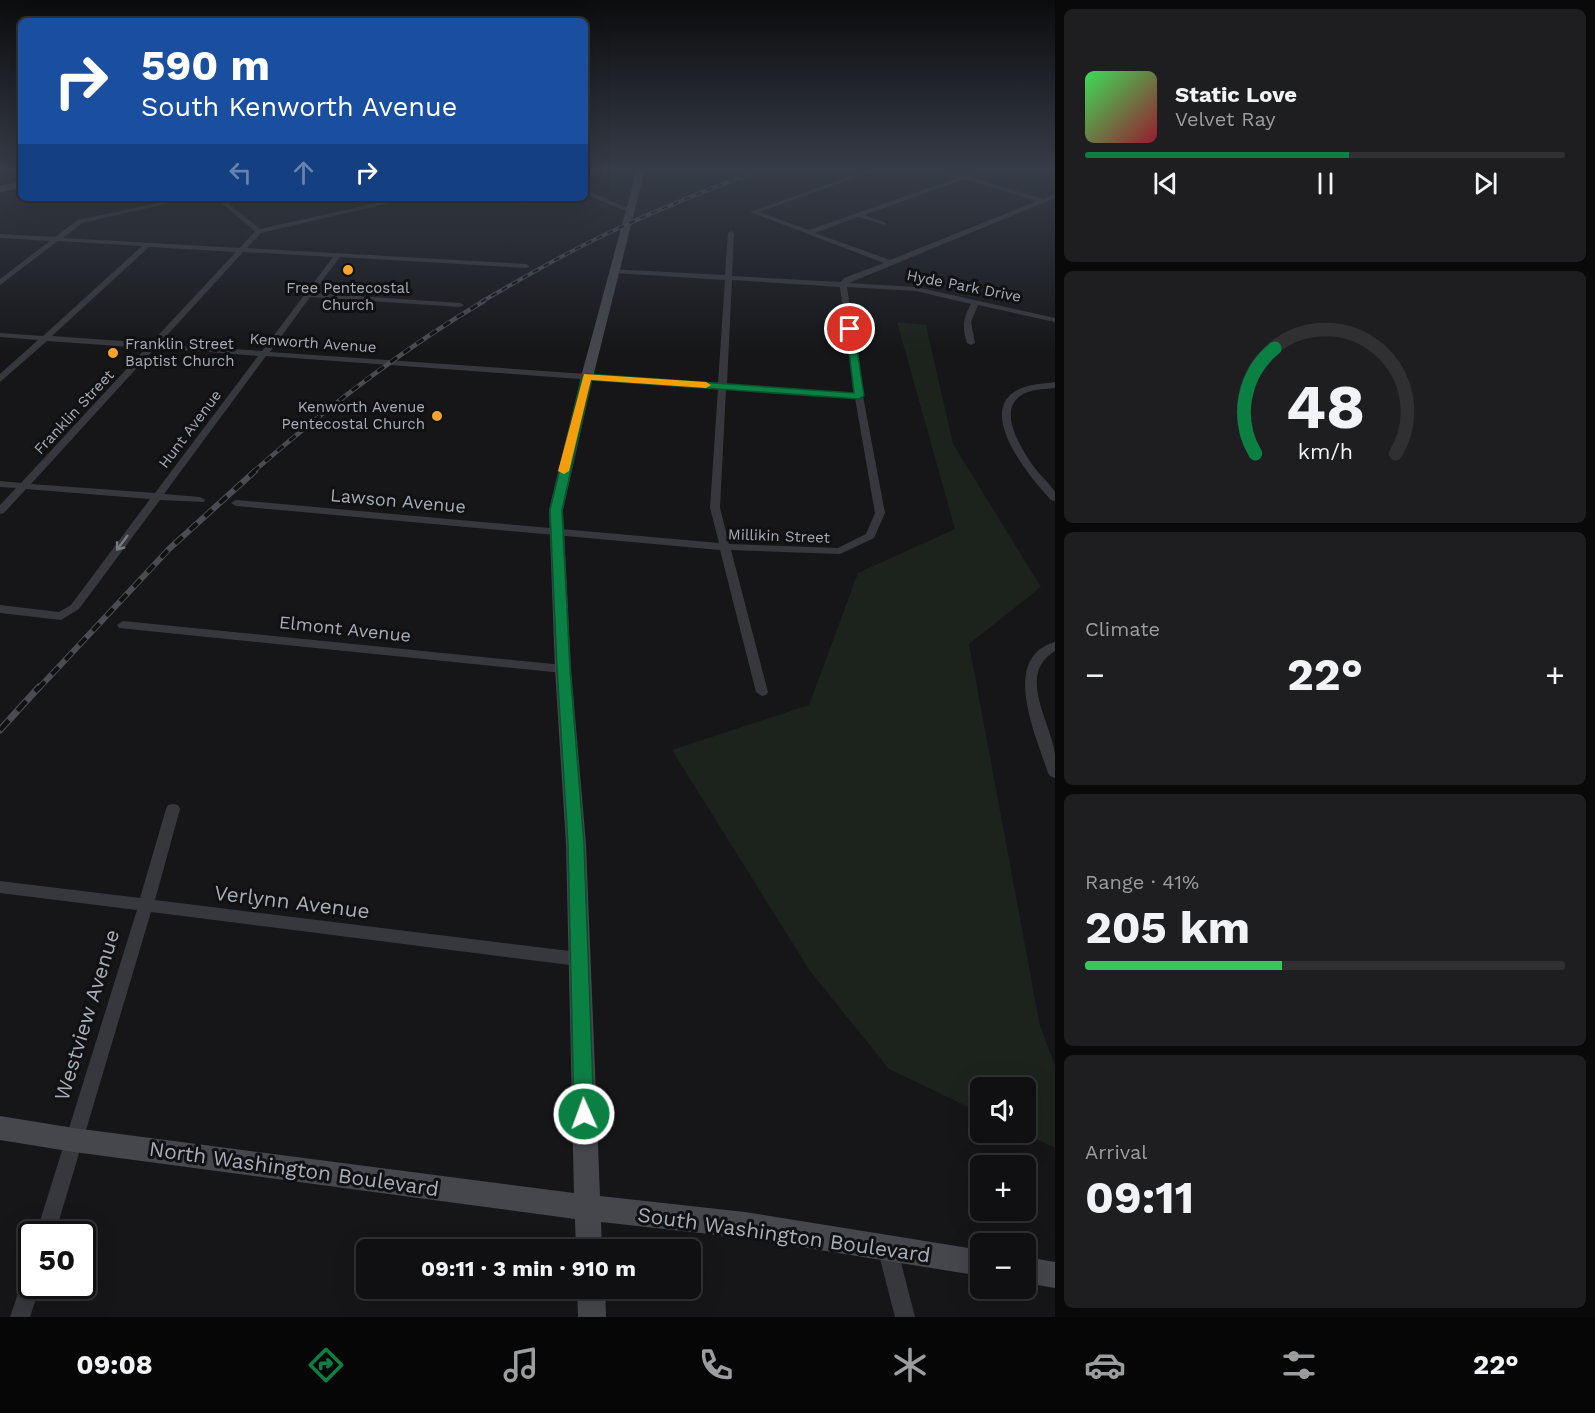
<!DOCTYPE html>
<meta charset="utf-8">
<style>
body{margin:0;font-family:"Work Sans",sans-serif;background:#1e1e20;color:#f1f3f6;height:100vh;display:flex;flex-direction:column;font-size:22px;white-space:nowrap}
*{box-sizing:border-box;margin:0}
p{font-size:20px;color:#9c9d9f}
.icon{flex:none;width:33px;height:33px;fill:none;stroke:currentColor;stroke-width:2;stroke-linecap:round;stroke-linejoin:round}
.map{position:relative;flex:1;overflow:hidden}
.sheet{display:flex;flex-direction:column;gap:9px;padding:9px;background:#09090a;width:540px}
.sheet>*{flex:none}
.top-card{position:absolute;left:18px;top:18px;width:570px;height:183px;border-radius:9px;box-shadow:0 6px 24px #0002,0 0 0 2px #303032;background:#1a4fa0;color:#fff;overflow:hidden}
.buttons{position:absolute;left:970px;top:1077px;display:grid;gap:12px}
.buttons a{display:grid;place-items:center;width:66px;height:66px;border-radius:9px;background:#101012;box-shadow:0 6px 24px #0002,0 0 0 2px #303032;font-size:30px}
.speed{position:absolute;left:18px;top:1221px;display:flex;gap:12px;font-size:30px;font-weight:700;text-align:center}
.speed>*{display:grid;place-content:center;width:78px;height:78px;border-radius:50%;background:#101012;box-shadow:0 6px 24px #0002,0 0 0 2px #303032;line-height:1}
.speed .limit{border:3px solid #111;border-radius:9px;background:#fff;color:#111}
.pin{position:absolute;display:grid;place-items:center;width:51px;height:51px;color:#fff;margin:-26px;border:3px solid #fff;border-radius:50%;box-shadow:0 2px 6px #0007}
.me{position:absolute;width:66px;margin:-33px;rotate:358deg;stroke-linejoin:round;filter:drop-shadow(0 0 4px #0008)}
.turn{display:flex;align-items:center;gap:21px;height:126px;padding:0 24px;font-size:27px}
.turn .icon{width:78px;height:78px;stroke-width:2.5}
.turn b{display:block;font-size:42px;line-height:51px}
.lanes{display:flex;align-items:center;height:57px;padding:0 24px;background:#0003;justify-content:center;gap:30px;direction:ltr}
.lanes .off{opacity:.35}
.big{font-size:45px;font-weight:700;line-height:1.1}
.sheet .card{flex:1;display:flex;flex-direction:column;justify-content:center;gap:9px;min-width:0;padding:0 21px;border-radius:9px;background:#1e1e20}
.sheet .dial{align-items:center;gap:0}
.dial svg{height:156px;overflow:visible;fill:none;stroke:#303032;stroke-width:7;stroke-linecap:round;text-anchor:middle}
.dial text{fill:#f1f3f6;stroke:none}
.song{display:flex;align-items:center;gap:18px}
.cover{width:72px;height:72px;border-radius:9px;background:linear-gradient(135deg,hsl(130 70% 55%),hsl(350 70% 35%))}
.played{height:6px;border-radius:3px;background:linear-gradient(90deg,#0b8043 55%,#303032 55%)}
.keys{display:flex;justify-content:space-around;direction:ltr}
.heat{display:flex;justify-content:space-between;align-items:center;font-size:33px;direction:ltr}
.charge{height:9px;border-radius:4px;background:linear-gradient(90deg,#34c759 41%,#303032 0)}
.trip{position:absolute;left:356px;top:1239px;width:345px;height:60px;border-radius:9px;background:#101012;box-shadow:0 6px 24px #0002,0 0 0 2px #303032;font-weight:700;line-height:60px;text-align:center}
.tab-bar{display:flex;height:96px;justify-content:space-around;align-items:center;background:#060607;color:#9c9d9f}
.tab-bar .icon{width:42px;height:42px}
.tab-bar .on{color:#0b8043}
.tab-bar b{font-size:27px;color:#f1f3f6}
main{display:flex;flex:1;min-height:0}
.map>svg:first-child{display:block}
.green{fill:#1c231c}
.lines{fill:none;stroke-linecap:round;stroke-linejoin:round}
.street{fill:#37383d;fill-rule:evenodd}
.secondary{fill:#45474d;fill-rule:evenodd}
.primary{fill:#52555c;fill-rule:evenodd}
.rail-far3-casing{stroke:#4a4c52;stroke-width:4}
.rail-far2-casing{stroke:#4a4c52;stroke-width:4.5}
.rail-far1-casing{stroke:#4a4c52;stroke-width:6}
.rail-casing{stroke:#4a4c52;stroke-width:7}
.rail-far3{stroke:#111113;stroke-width:2;stroke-dasharray:6;stroke-linecap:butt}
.rail-far2{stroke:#111113;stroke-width:3;stroke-dasharray:8;stroke-linecap:butt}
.rail-far1{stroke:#111113;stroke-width:4;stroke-dasharray:10;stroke-linecap:butt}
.rail{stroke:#111113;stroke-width:4.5;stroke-dasharray:13;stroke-linecap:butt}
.oneway{stroke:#757981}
.route{fill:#0b8043;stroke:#07532c;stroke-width:1.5}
.slow{fill:#f59e0b}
.poi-dot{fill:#f9a52c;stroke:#111113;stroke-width:2}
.labels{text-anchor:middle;stroke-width:6;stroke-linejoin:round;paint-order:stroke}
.far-street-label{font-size:15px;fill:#a7aeb8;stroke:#111113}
.far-poi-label{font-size:15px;fill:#a7aeb8;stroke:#111113}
.street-label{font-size:18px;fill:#a7aeb8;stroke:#111113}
.near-street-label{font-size:21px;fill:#a7aeb8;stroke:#111113}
</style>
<main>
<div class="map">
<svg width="1055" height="1317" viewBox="0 0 1055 1317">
<rect width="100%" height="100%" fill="#161618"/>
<path class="green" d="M 897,322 L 926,325 L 953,444 L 1041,587 L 969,644 L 1040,1026 L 1055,1066 L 1055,1148 L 1023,1133 L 1026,1132 L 1026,1088 L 981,1088 L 981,1113 L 889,1069 L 810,971 L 672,750 L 809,705 L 858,573 L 955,529 Z"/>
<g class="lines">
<g class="street">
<path d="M 871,169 L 879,169 L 759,212 L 809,230 L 957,178 L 932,169 C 943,169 951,174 961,175 C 970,176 980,169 990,169 L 970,177 L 1043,199 L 1055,194 L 1055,198 L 849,283 L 916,287 L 1055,318 L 1055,322 L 978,305 L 971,322 L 975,343 L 971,345 L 967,343 C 962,327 963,318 971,304 L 916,291 L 847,287 L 863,396 L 885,513 L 874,538 L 840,554 L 731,550 L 768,692 L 766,695 L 762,696 L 756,692 L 720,550 L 236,506 L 231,503 L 236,500 L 719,543 L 710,508 L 718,389 L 266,356 L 164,494 L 200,497 L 205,500 L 204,502 L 160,500 L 79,609 L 61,620 L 0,613 L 0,605 L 59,612 L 71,605 L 150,499 L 26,489 L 4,513 L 0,514 L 0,505 L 16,488 L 0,487 L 0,481 L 21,483 L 146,348 L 47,341 L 0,382 L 0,374 L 38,340 L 0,337 L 0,333 L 43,336 L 142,246 L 58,241 L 0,285 L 0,279 L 50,241 L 0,238 L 0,234 L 55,237 L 78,220 L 180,198 L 192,198 L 82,223 L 63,238 L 240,248 L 255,231 L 215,198 L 222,198 L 260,229 L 399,198 L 411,198 L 261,233 L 247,248 L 526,264 L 530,266 L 526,268 L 340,257 L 313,293 L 460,303 L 464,305 L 460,307 L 310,297 L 270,352 L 718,383 L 725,280 L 614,273 L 611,273 L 611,269 L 725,275 L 728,233 L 731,231 L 734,233 L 732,276 L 841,282 L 844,278 L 884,263 L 750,212 ZM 964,179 L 1037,201 L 890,260 L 815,233 L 858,217 L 886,225 L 886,223 L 864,215 ZM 149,247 L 236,252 L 151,343 L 52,336 ZM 243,252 L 333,257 L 262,351 L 159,344 ZM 732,280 L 840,287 L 854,393 L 727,384 ZM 155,348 L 258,356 L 155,493 L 31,484 ZM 726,389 L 855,398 L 875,513 L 866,534 L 838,548 L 729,544 L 720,508 Z"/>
<path d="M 585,190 L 632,210 L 633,211 L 628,212 L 585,194 Z"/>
<path d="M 533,198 L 544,198 L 524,204 L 521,202 Z"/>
<path d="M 1055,382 L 1055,388 C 1046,389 1036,389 1028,392 C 993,405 1020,447 1034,467 C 1039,474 1051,485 1055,492 C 1055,493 1055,500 1055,501 L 1051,500 C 1032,480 978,416 1014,392 C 1026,384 1041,384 1055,382 Z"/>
<path d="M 123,621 L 563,665 L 569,669 L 563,673 L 119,628 L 117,625 Z"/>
<path d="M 1055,642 L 1055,651 C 1016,674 1051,722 1055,754 C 1055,762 1055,770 1055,778 L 1050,776 L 1048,773 C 1037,737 999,658 1055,642 Z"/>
<path d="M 173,804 L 178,805 L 180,809 L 155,900 L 578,952 L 584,954 L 586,959 L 584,964 L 578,966 L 151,912 L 55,1234 L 36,1234 L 137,910 L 0,893 L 0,881 L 140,898 L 166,809 L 168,805 Z"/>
<path d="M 887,1237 L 894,1240 L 897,1247 L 915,1317 L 895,1317 L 877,1247 L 880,1240 Z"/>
<path d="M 32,1270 L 32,1286 L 40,1286 L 30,1317 L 10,1317 L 25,1273 Z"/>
</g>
<g class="secondary">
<path d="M 637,169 L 645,169 L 593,377 L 563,510 L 571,669 L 586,844 L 600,1196 L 745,1212 L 981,1250 L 981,1276 L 745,1238 L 601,1222 L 602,1250 L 576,1250 L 575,1219 L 74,1152 L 0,1140 L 0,1116 L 74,1128 L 574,1193 L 566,844 L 555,669 L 549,510 L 581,377 Z"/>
<path d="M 1026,1257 L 1055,1262 L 1055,1288 L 1026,1283 Z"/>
<path d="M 577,1288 L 605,1288 L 606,1317 L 578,1317 Z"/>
</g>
<path class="primary" d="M 21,182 L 21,188 L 0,192 L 0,186 Z"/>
<defs>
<path id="rail-far3" d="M 481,302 C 526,276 571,250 619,228 C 666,206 714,187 763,169"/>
<path id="rail-far2" d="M 253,472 C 325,409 401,350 484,301"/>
<path id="rail-far1" d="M 38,689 L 170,548 L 255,471"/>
<path id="rail" d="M 0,730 L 39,687"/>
</defs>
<use href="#rail-far3" class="rail-far3-casing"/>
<use href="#rail-far2" class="rail-far2-casing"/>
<use href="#rail-far1" class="rail-far1-casing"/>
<use href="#rail" class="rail-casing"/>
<use href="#rail-far3" class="rail-far3"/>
<use href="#rail-far2" class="rail-far2"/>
<use href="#rail-far1" class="rail-far1"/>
<use href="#rail" class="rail"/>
</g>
<defs><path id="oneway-shaft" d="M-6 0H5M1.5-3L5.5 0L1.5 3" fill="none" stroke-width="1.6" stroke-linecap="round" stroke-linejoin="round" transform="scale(1.5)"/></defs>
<use class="oneway" href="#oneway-shaft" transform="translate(122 543) rotate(127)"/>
<linearGradient id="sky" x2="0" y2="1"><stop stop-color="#0c0c0d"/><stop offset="0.48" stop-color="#363c48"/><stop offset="1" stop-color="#363c48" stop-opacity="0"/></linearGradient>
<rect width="1055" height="353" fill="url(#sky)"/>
<path class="route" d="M 846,327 L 854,329 L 864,396 L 859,399 L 591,380 L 562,510 L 570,669 L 584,844 L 594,1114 L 591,1120 L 584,1123 L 577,1120 L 574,1114 L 568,844 L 557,669 L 550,510 L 582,376 L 587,374 L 854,393 Z"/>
<path class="slow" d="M 584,374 L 706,382 L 711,385 L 706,388 L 591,380 L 569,471 L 564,474 L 558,471 Z"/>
<g class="poi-dot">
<circle cx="348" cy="270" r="6"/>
<circle cx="113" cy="353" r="6"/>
<circle cx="437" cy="416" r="6"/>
</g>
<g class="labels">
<g class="far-street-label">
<text transform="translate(964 286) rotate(11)" y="5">Hyde Park Drive</text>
<text transform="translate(313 343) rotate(4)" y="5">Kenworth Avenue</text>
<text transform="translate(74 412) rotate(-47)" y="5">Franklin Street</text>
<text transform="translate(190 429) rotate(-53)" y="5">Hunt Avenue</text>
<text transform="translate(779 536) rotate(2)" y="5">Millikin Street</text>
</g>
<g class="far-poi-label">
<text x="348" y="293">Free Pentecostal<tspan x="348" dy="17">Church</tspan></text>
<text x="125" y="349" text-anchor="start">Franklin Street<tspan x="125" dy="17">Baptist Church</tspan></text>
<text x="425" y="412" text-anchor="end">Kenworth Avenue<tspan x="425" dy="17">Pentecostal Church</tspan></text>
</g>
<g class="street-label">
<text transform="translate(398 501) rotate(5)" y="6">Lawson Avenue</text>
<text transform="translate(345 629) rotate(6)" y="6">Elmont Avenue</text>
</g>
<g class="near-street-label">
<text transform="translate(292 902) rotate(7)" y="7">Verlynn Avenue</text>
<text transform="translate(87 1015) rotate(-73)" y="7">Westview Avenue</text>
<text transform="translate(294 1169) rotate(8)" y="7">North Washington Boulevard</text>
<text transform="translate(784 1235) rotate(8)" y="7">South Washington Boulevard</text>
</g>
</g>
</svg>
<div class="buttons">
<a><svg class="icon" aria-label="sound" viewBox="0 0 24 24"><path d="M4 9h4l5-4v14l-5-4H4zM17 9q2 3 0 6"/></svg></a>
<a>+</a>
<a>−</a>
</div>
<div class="speed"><div class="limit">50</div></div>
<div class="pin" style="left:850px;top:329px;background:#d93025"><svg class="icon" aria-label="arrive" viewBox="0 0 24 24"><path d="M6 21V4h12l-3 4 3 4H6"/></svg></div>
<svg class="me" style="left:584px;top:1114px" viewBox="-20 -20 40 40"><circle r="17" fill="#0b8043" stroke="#fff" stroke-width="3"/><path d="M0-11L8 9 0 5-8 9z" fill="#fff"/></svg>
<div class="trip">09:11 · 3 min · 910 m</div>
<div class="top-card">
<div class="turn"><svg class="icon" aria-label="right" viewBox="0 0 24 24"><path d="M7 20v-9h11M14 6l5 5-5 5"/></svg><div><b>590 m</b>South Kenworth Avenue</div></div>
<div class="lanes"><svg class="icon off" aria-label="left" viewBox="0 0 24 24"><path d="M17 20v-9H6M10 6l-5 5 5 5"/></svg><svg class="icon off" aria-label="ahead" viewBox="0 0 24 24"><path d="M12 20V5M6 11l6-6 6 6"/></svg><svg class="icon" aria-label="right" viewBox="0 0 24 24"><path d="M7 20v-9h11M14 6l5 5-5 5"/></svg></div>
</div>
</div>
<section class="sheet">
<div class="card">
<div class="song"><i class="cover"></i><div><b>Static Love</b><p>Velvet Ray</p></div></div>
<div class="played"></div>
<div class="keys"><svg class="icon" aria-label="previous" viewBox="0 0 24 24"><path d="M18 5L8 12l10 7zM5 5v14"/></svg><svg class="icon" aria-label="pause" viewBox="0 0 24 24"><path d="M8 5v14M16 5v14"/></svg><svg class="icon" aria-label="next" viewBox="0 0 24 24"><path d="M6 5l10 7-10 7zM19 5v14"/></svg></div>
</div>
<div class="card dial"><svg viewBox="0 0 100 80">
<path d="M14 69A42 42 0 1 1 86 69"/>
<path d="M14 69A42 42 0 0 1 24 15" stroke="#0b8043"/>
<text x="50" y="56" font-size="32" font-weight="700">48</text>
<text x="50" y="72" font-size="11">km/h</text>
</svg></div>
<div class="card"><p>Climate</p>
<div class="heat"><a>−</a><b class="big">22°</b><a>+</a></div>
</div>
<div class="card"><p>Range · 41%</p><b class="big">205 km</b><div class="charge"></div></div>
<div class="card"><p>Arrival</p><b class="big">09:11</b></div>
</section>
</main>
<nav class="tab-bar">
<b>09:08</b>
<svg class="icon on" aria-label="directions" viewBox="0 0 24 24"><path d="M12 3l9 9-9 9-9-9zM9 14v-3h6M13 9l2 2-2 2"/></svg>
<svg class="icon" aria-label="music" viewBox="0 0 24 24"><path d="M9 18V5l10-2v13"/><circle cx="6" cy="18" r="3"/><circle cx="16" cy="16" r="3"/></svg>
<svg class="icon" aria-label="phone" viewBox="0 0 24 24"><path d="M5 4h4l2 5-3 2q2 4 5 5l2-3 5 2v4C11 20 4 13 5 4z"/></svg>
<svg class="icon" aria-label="climate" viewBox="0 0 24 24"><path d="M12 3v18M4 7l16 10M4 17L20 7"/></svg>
<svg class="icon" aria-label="car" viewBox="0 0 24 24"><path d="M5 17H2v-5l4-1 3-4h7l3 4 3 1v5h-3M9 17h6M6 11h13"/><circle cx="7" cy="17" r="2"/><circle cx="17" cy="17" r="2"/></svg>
<svg class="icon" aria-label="filters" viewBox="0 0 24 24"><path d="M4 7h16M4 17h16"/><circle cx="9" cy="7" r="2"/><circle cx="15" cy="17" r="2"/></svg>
<b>22°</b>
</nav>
